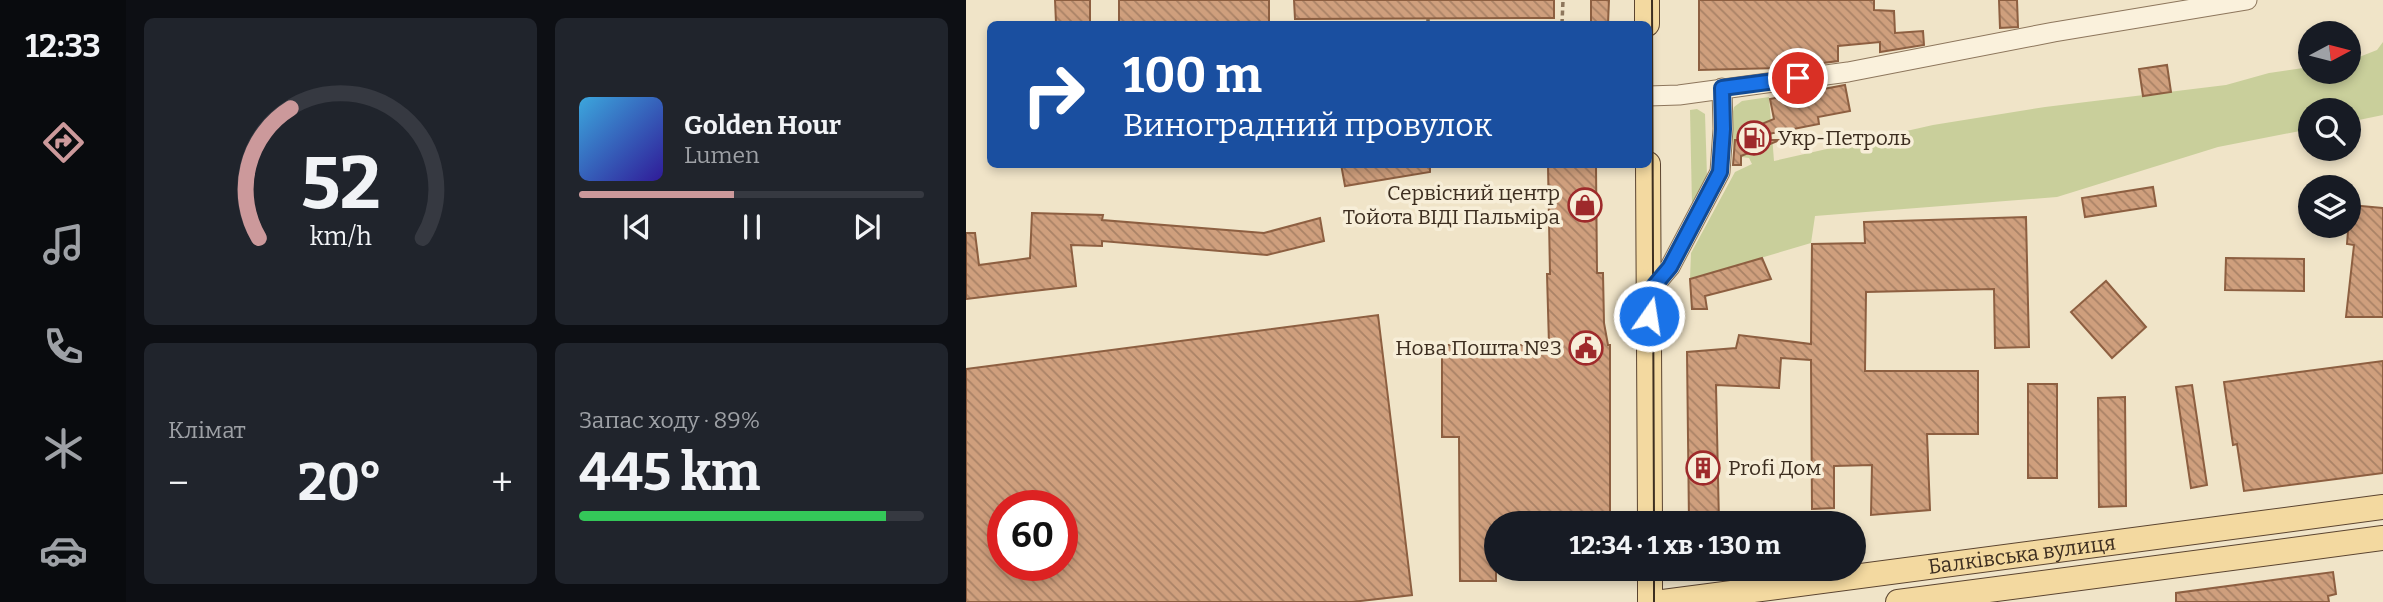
<!DOCTYPE html>
<html lang="uk">
<meta charset="utf-8">
<style>
body{margin:0;font-family:Bitter,serif;background:#20242c;color:#f1f3f6;height:100vh;display:flex;flex-direction:column;font-size:26px;white-space:nowrap}
*{box-sizing:border-box;margin:0}
p{font-size:23px;color:#9ea1a6}
.icon{flex:none;width:38px;height:38px;fill:none;stroke:currentColor;stroke-width:2;stroke-linecap:round;stroke-linejoin:round}
.map{position:relative;flex:1;overflow:hidden}
.drawer{display:flex;flex-direction:column;gap:18px;padding:18px;background:#0d0f14;width:840px}
.drawer>*{flex:none}
.hud{position:absolute;left:21px;top:21px;width:665px;height:147px;border-radius:10px;box-shadow:0 4px 10px #0003;background:#1a4fa0;color:#fff;overflow:hidden}
.needle{width:46px;rotate:83deg}
.buttons{position:absolute;left:1332px;top:21px;display:grid;gap:14px}
.buttons a{display:grid;place-items:center;width:63px;height:63px;border-radius:50%;background:#171b24;box-shadow:0 4px 10px #0003;font-size:35px}
.speed{position:absolute;left:21px;top:490px;display:flex;gap:14px;font-size:35px;font-weight:700;text-align:center}
.speed>*{display:grid;place-content:center;width:91px;height:91px;border-radius:50%;background:#171b24;box-shadow:0 4px 10px #0003;line-height:1}
.speed .limit{border:10px solid #d22;background:#fff;color:#111}
.pin{position:absolute;display:grid;place-items:center;width:60px;height:60px;color:#fff;margin:-30px;border:4px solid #fff;border-radius:50%;box-shadow:0 2px 7px #0007}
.me{position:absolute;width:77px;margin:-38px;rotate:13deg;stroke-linejoin:round;filter:drop-shadow(0 0 5px #0008)}
.turn{display:flex;align-items:center;gap:24px;height:147px;padding:0 21px;font-size:32px}
.turn .icon{width:91px;height:91px;stroke-width:2.5}
.turn b{display:block;font-size:49px;line-height:60px}
.big{font-size:52px;font-weight:700;line-height:1.1}
.drawer .widget{flex:1;display:flex;flex-direction:column;justify-content:center;gap:10px;min-width:0;padding:0 24px;border-radius:10px;background:#20242c}
.drawer .dial{align-items:center;gap:0}
.dial svg{height:182px;overflow:visible;fill:none;stroke:#363941;stroke-width:7;stroke-linecap:round;text-anchor:middle}
.dial text{fill:#f1f3f6;stroke:none}
.song{display:flex;align-items:center;gap:21px}
.cover{width:84px;height:84px;border-radius:10px;background:linear-gradient(135deg,hsl(200 70% 55%),hsl(250 70% 35%))}
.played{height:7px;border-radius:4px;background:linear-gradient(90deg,#cc999b 45%,#363941 45%)}
.keys{display:flex;justify-content:space-around;direction:ltr}
.heat{display:flex;justify-content:space-between;align-items:center;font-size:38px;direction:ltr}
.charge{height:10px;border-radius:5px;background:linear-gradient(90deg,#34c759 89%,#363941 0)}
.drawer .tiles{flex:1;display:grid;gap:18px;grid-template-columns:repeat(2,1fr)}
.trip{position:absolute;left:518px;top:511px;width:382px;height:70px;border-radius:35px;background:#171b24;box-shadow:0 4px 10px #0003;font-weight:700;line-height:70px;text-align:center}
main{display:flex;flex:1;min-height:0}
.tabs{display:flex;flex-direction:column;width:126px;justify-content:space-around;align-items:center;background:#090b0e;color:#9ea1a6}
.tabs .icon{width:49px;height:49px}
.tabs .selected{color:#cc999b}
.tabs b{font-size:32px;color:#f1f3f6}
.map>svg:first-child{display:block}
.grass{fill:#c9cf9b}
.building{fill:url(#building-back-hatch);stroke:#8d5f41;stroke-width:2;fill-rule:evenodd}
.lines{fill:none;stroke-linecap:round;stroke-linejoin:round}
.minor-casing{stroke:#8d765c;stroke-width:21}
.major-casing{stroke:#5b4430;stroke-width:26}
.path{stroke:#8d765c;stroke-width:3.5;stroke-dasharray:5 3.5;stroke-linecap:butt}
.minor{stroke:#faf1dc;stroke-width:19}
.major{stroke:#f3d9a0;stroke-width:24}
.tram{stroke:#3d2e20;stroke-width:2}
.route-casing{stroke:#114b97;stroke-width:18}
.route{stroke:#1a73e8;stroke-width:12}
.labels{text-anchor:middle;stroke-width:7;stroke-linejoin:round;paint-order:stroke}
.poi-label{font-size:21px;fill:#3d2e20;stroke:#f7eed8;text-anchor:start}
.street-label{font-size:21px;fill:#3d2e20;stroke:#f7eed8}
</style>
<main>
<nav class="tabs">
<b>12:33</b>
<svg class="icon selected" aria-label="directions" viewBox="0 0 24 24"><path d="M12 3l9 9-9 9-9-9zM9 14v-3h6M13 9l2 2-2 2"/></svg>
<svg class="icon" aria-label="music" viewBox="0 0 24 24"><path d="M9 18V5l10-2v13"/><circle cx="6" cy="18" r="3"/><circle cx="16" cy="16" r="3"/></svg>
<svg class="icon" aria-label="phone" viewBox="0 0 24 24"><path d="M5 4h4l2 5-3 2q2 4 5 5l2-3 5 2v4C11 20 4 13 5 4z"/></svg>
<svg class="icon" aria-label="climate" viewBox="0 0 24 24"><path d="M12 3v18M4 7l16 10M4 17L20 7"/></svg>
<svg class="icon" aria-label="car" viewBox="0 0 24 24"><path d="M5 17H2v-5l4-1 3-4h7l3 4 3 1v5h-3M9 17h6M6 11h13"/><circle cx="7" cy="17" r="2"/><circle cx="17" cy="17" r="2"/></svg>
</nav>
<section class="drawer">
<div class="tiles">
<div class="widget dial"><svg viewBox="0 0 100 80">
<path d="M14 69A42 42 0 1 1 86 69"/>
<path d="M14 69A42 42 0 0 1 28 12" stroke="#cc999b"/>
<text x="50" y="56" font-size="32" font-weight="700">52</text>
<text x="50" y="72" font-size="11">km/h</text>
</svg></div>
<div class="widget">
<div class="song"><i class="cover"></i><div><b>Golden Hour</b><p>Lumen</p></div></div>
<div class="played"></div>
<div class="keys"><svg class="icon" aria-label="previous" viewBox="0 0 24 24"><path d="M18 5L8 12l10 7zM5 5v14"/></svg><svg class="icon" aria-label="pause" viewBox="0 0 24 24"><path d="M8 5v14M16 5v14"/></svg><svg class="icon" aria-label="next" viewBox="0 0 24 24"><path d="M6 5l10 7-10 7zM19 5v14"/></svg></div>
</div>
<div class="widget"><p>Клімат</p>
<div class="heat"><a>−</a><b class="big">20°</b><a>+</a></div>
</div>
<div class="widget"><p>Запас ходу · 89%</p><b class="big">445 km</b><div class="charge"></div></div>
</div>
</section>
<div class="map">
<svg width="1417" height="602" viewBox="0 0 1417 602">
<defs>
<pattern id="building-back-hatch" width="6" height="6" patternUnits="userSpaceOnUse" patternTransform="scale(1.75)"><rect width="6" height="6" fill="#cf9f7d"/><path d="M-1 5l2 2M0 0l6 6M5-1l2 2" fill="none" stroke="#a98266"/></pattern>
</defs>
<rect width="100%" height="100%" fill="#f0e4c8"/>
<g class="grass">
<path d="M 1417,42 L 1417,115 L 1383,122 L 1382,110 L 1344,110 L 1344,129 L 1252,147 L 1091,197 L 849,216 L 845,243 L 724,279 L 725,253 L 769,172 L 786,164 L 783,158 L 768,156 L 765,120 L 768,107 L 776,101 L 803,97 L 808,161 L 967,125 L 1079,107 L 1260,85 L 1303,73 L 1344,67 L 1344,72 L 1382,72 L 1383,61 L 1411,50 Z"/>
<path d="M 731,109 L 739,114 L 741,176 L 726,206 L 724,110 Z"/>
</g>
<g class="building">
<path d="M 89,0 L 124,0 L 124,22 L 90,23 Z"/>
<rect x="153" y="0" width="150" height="22"/>
<path d="M 328,0 L 588,0 L 588,18 L 329,19 Z"/>
<path d="M 625,0 L 643,0 L 642,24 L 625,24 Z"/>
<path d="M 733,0 L 908,0 L 908,10 L 928,11 L 929,33 L 957,31 L 958,45 L 914,52 L 914,42 L 872,46 L 872,61 L 818,68 L 733,70 Z"/>
<path d="M 1033,0 L 1051,0 L 1052,27 L 1034,28 Z"/>
<path d="M 1201,65 L 1205,92 L 1177,96 L 1173,69 Z"/>
<path d="M 879,85 L 884,111 L 852,117 L 853,124 L 797,135 L 799,140 L 814,140 L 775,156 L 775,165 L 767,165 L 769,140 L 778,140 L 774,133 L 808,119 L 804,99 Z"/>
<path d="M 375,164 L 464,164 L 464,172 L 379,186 Z"/>
<path d="M 582,166 L 630,166 L 631,273 L 637,273 L 638,323 L 642,345 L 644,345 L 644,523 L 530,523 L 530,581 L 494,581 L 493,437 L 476,437 L 476,345 L 583,345 L 581,274 L 584,274 Z"/>
<path d="M 1187,187 L 1190,206 L 1119,217 L 1116,198 Z"/>
<path d="M 1384,205 L 1417,208 L 1417,317 L 1380,317 L 1388,245 L 1381,244 Z"/>
<path d="M 66,213 L 137,215 L 136,220 L 298,233 L 354,218 L 358,241 L 301,255 L 136,241 L 136,246 L 105,245 L 110,286 L 0,299 L 0,233 L 9,233 L 13,265 L 64,258 Z"/>
<path d="M 1060,217 L 1063,347 L 1029,348 L 1028,289 L 900,292 L 899,371 L 1012,371 L 1012,434 L 961,434 L 964,510 L 905,515 L 906,465 L 868,466 L 868,508 L 846,509 L 845,360 L 815,358 L 813,388 L 750,385 L 753,523 L 723,523 L 721,352 L 770,348 L 773,335 L 845,344 L 846,244 L 899,243 L 898,222 Z"/>
<path d="M 796,258 L 805,279 L 739,296 L 741,309 L 726,309 L 724,279 Z"/>
<path d="M 1260,258 L 1338,259 L 1338,291 L 1259,290 Z"/>
<path d="M 1140,281 L 1180,327 L 1146,358 L 1105,312 Z"/>
<path d="M 412,315 L 446,595 L 386,602 L 0,602 L 0,369 ZM 37,506 L 96,506 L 96,565 L 37,565 Z"/>
<path d="M 1417,361 L 1417,473 L 1278,491 L 1271,444 L 1267,445 L 1258,382 Z"/>
<rect x="1062" y="384" width="29" height="94"/>
<path d="M 1226,385 L 1241,485 L 1225,488 L 1210,387 Z"/>
<path d="M 1159,397 L 1160,506 L 1133,507 L 1132,398 Z"/>
<path d="M 1367,572 L 1370,594 L 1362,596 L 1363,602 L 1210,602 L 1210,593 Z"/>
</g>
<g class="lines">
<defs>
<g id="minor">
<path d="M 682,96 L 713,95 L 882,72 L 1088,32 L 1281,0"/>
<path d="M 683,292 L 704,267 L 754,172 L 757,129 L 756,88"/>
</g>
<g id="major">
<path d="M 681,0 L 681,24"/>
<path d="M 682,164 L 684,523"/>
<path d="M 684,569 L 684,602"/>
<path id="s1" d="M 697,602 L 1417,507"/>
<path d="M 932,602 L 1417,538"/>
</g>
</defs>
<use href="#minor" class="minor-casing"/>
<use href="#major" class="major-casing"/>
<g class="path">
<path d="M 462,24 L 462,19"/>
<path d="M 596,24 L 597,0"/>
</g>
<use href="#minor" class="minor"/>
<use href="#major" class="major"/>
<g class="tram">
<path d="M 686,0 L 688,523"/>
<path d="M 688,569 L 688,602"/>
</g>
</g>
<g class="lines">
<defs>
<path id="route" d="M 683,316 L 683,292 L 704,267 L 754,172 L 757,129 L 756,88 L 832,78"/>
</defs>
<use href="#route" class="route-casing"/>
<use href="#route" class="route"/>
</g>
<defs>
<symbol id="fuel-ring" viewBox="-11 -11 22 22"><circle r="9.5" fill="#f7eed8" stroke="#9e2a2b" stroke-width="1.5"/><path d="M-5.5-6h7V0h2V4h1.3V-2.5L3-4.5l.8-.8L6-3V5H2.5V1h-1V6h-7ZM-4.2-4.7v3.2H.2V-4.7Z" fill="#9e2a2b"/></symbol>
<symbol id="shop-ring" viewBox="-11 -11 22 22"><circle r="9.5" fill="#f7eed8" stroke="#9e2a2b" stroke-width="1.5"/><path d="M-5-2.5h2.3a2.7 3.5 0 0 1 5.4 0H5L5.5 6h-11ZM-1.5-2.5h3a1.5 2.3 0 0 0-3 0Z" fill="#9e2a2b"/></symbol>
<symbol id="civic-ring" viewBox="-11 -11 22 22"><circle r="9.5" fill="#f7eed8" stroke="#9e2a2b" stroke-width="1.5"/><path d="M-.6-6.5H3V-4.5H.6V-3L4-1V1h2V6H-6V1h2V-1L-.6-3ZM-1.2 2.5V6h2.4V2.5Z" fill="#9e2a2b"/></symbol>
<symbol id="building-ring" viewBox="-11 -11 22 22"><circle r="9.5" fill="#f7eed8" stroke="#9e2a2b" stroke-width="1.5"/><path d="M-4-6H4V6H1V3H-1V6H-4ZM-2.5-4.3h1.7v1.8h-1.7ZM.8-4.3h1.7v1.8H.8ZM-2.5-1h1.7V.8h-1.7ZM.8-1h1.7V.8H.8Z" fill="#9e2a2b"/></symbol>
</defs>
<g fill-rule="evenodd">
<use href="#fuel-ring" x="769" y="119" width="38" height="38"/>
<use href="#shop-ring" x="600" y="186" width="38" height="38"/>
<use href="#civic-ring" x="601" y="329" width="38" height="38"/>
<use href="#building-ring" x="718" y="449" width="38" height="38"/>
</g>
<g class="labels">
<g class="poi-label">
<text x="812" y="145">Укр-Петроль</text>
<text x="594" y="200" text-anchor="end">Сервісний центр<tspan x="594" dy="24">Тойота ВІДІ Пальміра</tspan></text>
<text x="596" y="355" text-anchor="end">Нова Пошта №3</text>
<text x="762" y="475">Profi Дом</text>
</g>
<g class="street-label">
<text dy="7" stroke="none"><textPath href="#s1" startOffset="362">Балківська вулиця</textPath></text>
</g>
</g>
</svg>
<div class="buttons">
<a><svg class="needle" viewBox="-14 -14 28 28"><path d="M0-13l5 13h-10z" fill="#e53935"/><path d="M0 13l5-13h-10z" fill="#9ea1a6"/></svg></a>
<a><svg class="icon" aria-label="search" viewBox="0 0 24 24"><circle cx="10" cy="10" r="6"/><path d="M15 15l6 6"/></svg></a>
<a><svg class="icon" aria-label="layers" viewBox="0 0 24 24"><path d="M12 4l9 5-9 5-9-5zM3 14l9 5 9-5"/></svg></a>
</div>
<div class="speed"><div class="limit">60</div></div>
<div class="pin" style="left:832px;top:78px;background:#d93025"><svg class="icon" aria-label="arrive" viewBox="0 0 24 24"><path d="M6 21V4h12l-3 4 3 4H6"/></svg></div>
<svg class="me" style="left:683px;top:316px" viewBox="-20 -20 40 40"><circle r="17" fill="#1a73e8" stroke="#fff" stroke-width="3"/><path d="M0-11L8 9 0 5-8 9z" fill="#fff"/></svg>
<div class="trip">12:34 · 1 хв · 130 m</div>
<div class="hud">
<div class="turn"><svg class="icon" aria-label="right" viewBox="0 0 24 24"><path d="M7 20v-9h11M14 6l5 5-5 5"/></svg><div><b>100 m</b>Виноградний провулок</div></div>
</div>
</div>
</main>
